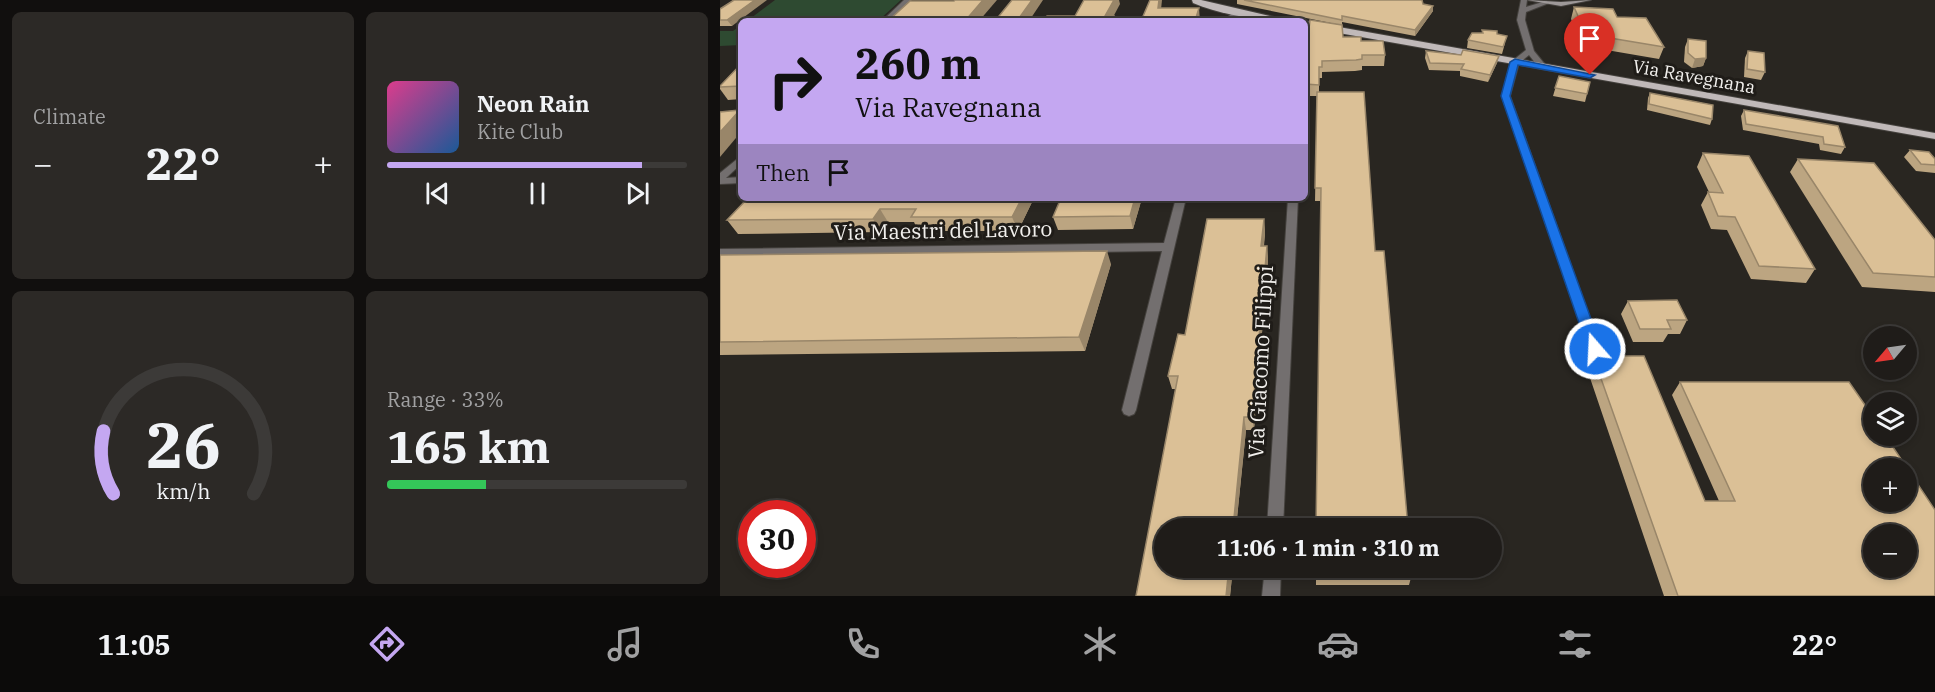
<!DOCTYPE html>
<meta charset="utf-8">
<style>
body{margin:0;font-family:"IBM Plex Serif",serif;background:#2c2926;color:#f1f3f6;height:100vh;display:flex;flex-direction:column;font-size:22px;white-space:nowrap}
*{box-sizing:border-box;margin:0}
p{font-size:20px;color:#a1a1a2}
.icon{flex:none;width:33px;height:33px;fill:none;stroke:currentColor;stroke-width:2;stroke-linecap:round;stroke-linejoin:round}
.map{position:relative;flex:1;overflow:hidden}
.details{display:flex;flex-direction:column;gap:12px;padding:12px;background:#110f0e;width:720px}
.details>*{flex:none}
.banner{position:absolute;left:18px;top:18px;width:570px;height:183px;border-radius:9px;box-shadow:0 3px 9px #0003,0 0 0 2px #3c3a38;background:#c4a7f1;color:#111;overflow:hidden}
.needle{width:39px;rotate:241deg}
.tools{position:absolute;left:1143px;top:326px;display:grid;gap:12px}
.tools a{display:grid;place-items:center;width:54px;height:54px;border-radius:50%;background:#1f1c19;box-shadow:0 3px 9px #0003,0 0 0 2px #3c3a38;font-size:30px}
.speed{position:absolute;left:18px;top:500px;display:flex;gap:12px;font-size:30px;font-weight:700;text-align:center}
.speed>*{display:grid;place-content:center;width:78px;height:78px;border-radius:50%;background:#1f1c19;box-shadow:0 3px 9px #0003,0 0 0 2px #3c3a38;line-height:1}
.speed .limit{border:9px solid #d22;background:#fff;color:#111}
.pin{position:absolute;display:grid;place-items:center;width:51px;height:51px;color:#fff;margin:-62px -26px;border-radius:50% 50% 50% 0;rotate:-45deg;box-shadow:0 0 6px #0007}
.pin .icon{rotate:45deg}
.me{position:absolute;width:66px;margin:-33px;rotate:341deg;stroke-linejoin:round;filter:drop-shadow(0 0 4px #0008)}
.turn{display:flex;align-items:center;gap:21px;height:126px;padding:0 18px;font-size:27px}
.turn .icon{width:78px;height:78px;stroke-width:2.5}
.turn b{display:block;font-size:42px;line-height:51px}
.then{display:flex;align-items:center;height:57px;padding:0 18px;background:#0003;gap:12px;font-size:22px}
.big{font-size:45px;font-weight:800;line-height:1.1}
.details .tile{flex:1;display:flex;flex-direction:column;justify-content:center;gap:9px;min-width:0;padding:0 21px;border-radius:9px;background:#2c2926}
.details .dial{align-items:center;gap:0}
.dial svg{height:156px;overflow:visible;fill:none;stroke:#3c3a38;stroke-width:7;stroke-linecap:round;text-anchor:middle}
.dial text{fill:#f1f3f6;stroke:none}
.song{display:flex;align-items:center;gap:18px}
.cover{width:72px;height:72px;border-radius:9px;background:linear-gradient(135deg,hsl(330 70% 55%),hsl(210 70% 35%))}
.played{height:6px;border-radius:3px;background:linear-gradient(90deg,#c4a7f1 85%,#3c3a38 85%)}
.keys{display:flex;justify-content:space-around;direction:ltr}
.heat{display:flex;justify-content:space-between;align-items:center;font-size:33px;direction:ltr}
.charge{height:9px;border-radius:4px;background:linear-gradient(90deg,#34c759 33%,#3c3a38 0)}
.details .tiles{flex:1;display:grid;gap:12px;grid-template-columns:repeat(2,1fr)}
.trip{position:absolute;left:434px;top:518px;width:348px;height:60px;border-radius:30px;background:#1f1c19;box-shadow:0 3px 9px #0003,0 0 0 2px #3c3a38;font-weight:800;line-height:60px;text-align:center}
.tabs{display:flex;height:96px;justify-content:space-around;align-items:center;background:#0c0b0a;color:#a1a1a2}
.tabs .icon{width:42px;height:42px}
.tabs .active{color:#c4a7f1}
.tabs b{font-size:27px;color:#f1f3f6}
main{display:flex;flex:1;min-height:0}
.map>svg:first-child{display:block}
.green{fill:#2e4a31}
.lines{fill:none;stroke-linecap:round;stroke-linejoin:round}
.street-casing{stroke:#45423e;stroke-width:2}
.secondary-casing{stroke:#45423e;stroke-width:2}
.primary-casing{stroke:#45423e;stroke-width:2}
.street{fill:#736f6f;fill-rule:evenodd}
.secondary{fill:#9e9999;fill-rule:evenodd}
.primary{fill:#c0b9b9;fill-rule:evenodd}
.wall{fill:#bca581}
.shaded-wall{fill:#998669}
.building{fill:#dbc096;stroke:#998669;stroke-width:1.5;fill-rule:evenodd}
.route{fill:#1a73e8;stroke:#114b97;stroke-width:1.5}
.labels{text-anchor:middle;stroke-width:6;stroke-linejoin:round;paint-order:stroke}
.far-street-label{font-size:18px;fill:#f2f0ed;stroke:#1f1c18}
.street-label{font-size:21px;fill:#f2f0ed;stroke:#1f1c18}
</style>
<main>
<section class="details">
<div class="tiles">
<div class="tile"><p>Climate</p>
<div class="heat"><a>−</a><b class="big">22°</b><a>+</a></div>
</div>
<div class="tile">
<div class="song"><i class="cover"></i><div><b>Neon Rain</b><p>Kite Club</p></div></div>
<div class="played"></div>
<div class="keys"><svg class="icon" aria-label="previous" viewBox="0 0 24 24"><path d="M18 5L8 12l10 7zM5 5v14"/></svg><svg class="icon" aria-label="pause" viewBox="0 0 24 24"><path d="M8 5v14M16 5v14"/></svg><svg class="icon" aria-label="next" viewBox="0 0 24 24"><path d="M6 5l10 7-10 7zM19 5v14"/></svg></div>
</div>
<div class="tile dial"><svg viewBox="0 0 100 80">
<path d="M14 69A42 42 0 1 1 86 69"/>
<path d="M14 69A42 42 0 0 1 9 37" stroke="#c4a7f1"/>
<text x="50" y="56" font-size="32" font-weight="700">26</text>
<text x="50" y="72" font-size="11">km/h</text>
</svg></div>
<div class="tile"><p>Range · 33%</p><b class="big">165 km</b><div class="charge"></div></div>
</div>
</section>
<div class="map">
<svg width="1215" height="596" viewBox="0 0 1215 596">
<rect width="100%" height="100%" fill="#292621"/>
<g class="green">
<path d="M 55,0 L 181,0 L 158,21 L 27,21 Z"/>
<path d="M 21,25 L 21,45 L 0,46 L 0,31 L 13,31 Z"/>
</g>
<g class="lines">
<defs>
<g id="street">
<path d="M 184,0 L 191,0 L 170,21 L 162,21 Z"/>
<path d="M 801,0 L 807,0 L 806,7 L 826,1 L 829,3 L 806,12 L 805,20 L 814,51 L 827,67 L 820,69 L 809,55 L 799,63 L 790,96 L 881,349 L 880,353 L 870,353 L 869,349 L 782,96 L 791,62 L 806,50 L 797,20 Z"/>
<path d="M 515,10 L 522,12 L 512,21 L 504,21 Z"/>
<path d="M 21,156 L 21,164 L 6,178 L 21,177 L 21,183 L 0,184 L 0,173 Z"/>
<path d="M 456,198 L 466,198 L 416,410 L 414,414 L 409,416 L 404,414 L 402,410 L 442,251 L 0,257 L 0,249 L 444,243 Z"/>
<path d="M 568,198 L 578,198 L 563,528 L 547,528 Z"/>
<path d="M 545,567 L 561,567 L 560,596 L 542,596 Z"/>
</g>
<path id="secondary" d="M 807,0 L 841,2 L 871,0 L 841,6 Z"/>
<g id="primary">
<path d="M 472,0 L 481,0 L 572,21 C 540,21 502,15 473,3 Z"/>
<path d="M 585,21 L 1215,133 L 1215,139 L 585,27 Z"/>
</g>
</defs>
<use href="#street" class="street-casing"/>
<use href="#secondary" class="secondary-casing"/>
<use href="#primary" class="primary-casing"/>
<use href="#street" class="street"/>
<use href="#secondary" class="secondary"/>
<use href="#primary" class="primary"/>
</g>
<g class="wall">
<path d="M 14,0 L 12,26 L 0,26 L 0,9 Z"/>
<path d="M 517,0 L 702,0 L 703,4 L 713,11 L 695,36 L 622,22 L 623,37 L 641,41 L 665,55 L 664,66 L 642,66 L 642,70 L 635,71 L 602,72 L 602,78 L 599,78 L 599,92 L 655,251 L 688,528 L 600,201 L 595,201 L 597,96 L 585,96 L 585,29 L 621,25 L 517,4 Z"/>
<path d="M 854,7 L 944,47 L 939,59 L 863,46 L 851,19 Z"/>
<path d="M 762,30 L 777,34 L 785,43 L 782,54 L 747,48 L 748,40 L 762,33 Z"/>
<path d="M 968,39 L 986,58 L 983,66 L 972,68 L 964,62 L 965,47 Z"/>
<path d="M 706,51 L 741,55 L 779,56 L 777,63 L 768,82 L 740,76 L 740,71 L 709,70 L 705,58 Z"/>
<path d="M 1028,51 L 1045,72 L 1041,80 L 1024,77 L 1025,58 Z"/>
<path d="M 21,64 L 21,99 L 8,100 L 0,89 L 0,86 Z"/>
<path d="M 839,76 L 870,82 L 865,102 L 833,96 Z"/>
<path d="M 930,93 L 992,119 L 990,125 L 927,110 L 928,98 Z"/>
<path d="M 1024,110 L 1118,126 L 1125,147 L 1121,154 L 1100,150 L 1099,144 L 1023,130 L 1021,116 Z"/>
<path d="M 1190,150 L 1215,159 L 1215,173 L 1196,171 L 1184,157 Z"/>
<path d="M 983,153 L 1095,269 L 1086,283 L 1031,279 L 1007,230 L 991,229 L 981,205 L 988,192 L 989,192 L 977,167 Z"/>
<path d="M 1078,159 L 1215,240 L 1215,292 L 1142,287 L 1070,172 Z"/>
<path d="M 28,198 L 314,198 L 298,231 L 198,231 L 194,222 L 168,222 L 161,232 L 18,234 L 7,220 Z"/>
<path d="M 341,198 L 422,198 L 413,229 L 338,230 L 333,217 Z"/>
<path d="M 487,219 L 544,219 L 545,233 L 544,246 L 547,246 L 548,260 L 534,430 L 526,430 L 516,528 L 444,528 L 444,567 L 513,567 L 510,596 L 416,596 L 456,389 L 452,389 L 448,376 L 458,334 L 465,335 Z"/>
<path d="M 0,255 L 391,264 L 365,351 L 0,355 Z"/>
<path d="M 908,301 L 967,320 L 960,334 L 948,334 L 943,342 L 913,342 L 901,314 Z"/>
<path d="M 873,356 L 985,501 L 999,501 L 952,395 L 960,382 L 1215,596 L 944,596 L 867,369 Z"/>
<path d="M 596,567 L 692,574 L 689,585 L 596,585 Z"/>
</g>
<g class="shaded-wall">
<path d="M 35,0 L 47,0 L 12,26 L 7,20 Z"/>
<path d="M 263,0 L 277,0 L 259,21 L 245,21 Z"/>
<path d="M 312,0 L 323,0 L 309,21 L 297,21 Z"/>
<path d="M 394,0 L 399,0 L 400,4 L 391,21 L 385,16 Z"/>
<path d="M 439,0 L 442,0 L 440,19 L 438,8 Z"/>
<path d="M 713,6 L 713,11 L 695,36 L 695,30 Z"/>
<path d="M 479,8 L 480,21 L 475,21 Z"/>
<path d="M 779,56 L 777,63 L 768,82 L 770,75 Z"/>
<path d="M 986,58 L 983,66 L 972,68 L 975,59 Z"/>
<path d="M 20,110 L 21,112 L 21,132 L 0,157 L 0,132 Z"/>
<path d="M 302,198 L 314,198 L 298,231 L 292,217 Z"/>
<path d="M 415,198 L 422,198 L 413,229 L 410,216 Z"/>
<path d="M 160,209 L 168,222 L 161,232 L 153,219 Z"/>
<path d="M 544,219 L 545,233 L 542,260 L 541,246 Z"/>
<path d="M 547,246 L 548,260 L 534,430 L 532,417 Z"/>
<path d="M 387,251 L 391,264 L 365,351 L 359,337 Z"/>
<path d="M 524,417 L 526,430 L 516,528 L 513,528 Z"/>
<path d="M 509,567 L 513,567 L 510,596 L 506,596 Z"/>
</g>
<g class="building">
<path d="M 14,0 L 35,0 L 7,20 L 0,20 L 0,9 Z"/>
<path d="M 235,0 L 263,0 L 245,21 L 168,21 L 190,1 L 234,1 Z"/>
<path d="M 292,0 L 312,0 L 297,21 L 275,21 Z"/>
<path d="M 364,0 L 394,0 L 385,16 L 394,16 L 392,21 L 324,21 L 327,16 L 355,16 Z"/>
<path d="M 430,0 L 439,0 L 438,8 L 479,8 L 475,21 L 421,21 Z"/>
<path d="M 524,0 L 702,0 L 703,4 L 713,6 L 695,30 L 622,16 L 622,20 Z"/>
<path d="M 854,7 L 893,9 L 897,17 L 926,18 L 944,47 L 866,34 Z"/>
<path d="M 590,20 L 622,25 L 623,37 L 641,37 L 641,41 L 663,41 L 665,55 L 642,55 L 642,59 L 636,60 L 602,61 L 602,67 L 599,67 L 599,85 L 585,84 L 585,29 L 589,29 Z"/>
<path d="M 762,30 L 777,31 L 777,34 L 787,36 L 783,47 L 748,40 L 752,33 L 763,33 Z"/>
<path d="M 968,39 L 986,41 L 986,58 L 975,59 L 968,53 Z"/>
<path d="M 743,50 L 779,56 L 770,75 L 741,69 L 744,64 L 710,63 L 706,51 L 741,55 Z"/>
<path d="M 1028,51 L 1044,53 L 1045,72 L 1027,69 Z"/>
<path d="M 21,64 L 21,86 L 0,87 L 0,86 Z"/>
<path d="M 839,76 L 870,82 L 867,94 L 835,88 Z"/>
<path d="M 597,92 L 644,92 L 655,251 L 664,251 L 688,528 L 596,528 L 601,188 L 595,188 Z"/>
<path d="M 930,93 L 993,105 L 992,119 L 929,104 Z"/>
<path d="M 20,110 L 0,132 L 0,112 Z"/>
<path d="M 1024,110 L 1118,126 L 1125,147 L 1104,144 L 1103,137 L 1026,124 Z"/>
<path d="M 1190,150 L 1209,152 L 1215,159 L 1215,165 L 1201,164 Z"/>
<path d="M 983,153 L 1029,156 L 1095,269 L 1039,266 L 1015,217 L 998,216 L 988,192 L 1003,193 Z"/>
<path d="M 1078,159 L 1154,163 L 1215,240 L 1215,277 L 1153,273 Z"/>
<path d="M 28,198 L 302,198 L 292,217 L 191,217 L 196,209 L 160,209 L 153,219 L 7,220 Z"/>
<path d="M 341,198 L 415,198 L 410,216 L 333,217 Z"/>
<path d="M 487,219 L 544,219 L 541,246 L 547,246 L 532,417 L 524,417 L 513,528 L 444,528 L 444,567 L 509,567 L 506,596 L 416,596 L 458,376 L 448,376 L 458,334 L 465,335 Z"/>
<path d="M 387,251 L 359,337 L 0,342 L 0,255 Z"/>
<path d="M 957,300 L 967,320 L 947,320 L 951,329 L 920,329 L 908,301 Z"/>
<path d="M 873,356 L 924,356 L 985,501 L 1015,501 L 960,382 L 1129,382 L 1154,418 L 1154,435 L 1165,435 L 1215,510 L 1215,596 L 958,596 ZM 1154,468 L 1186,468 L 1186,501 L 1154,501 ZM 1154,534 L 1186,534 L 1186,567 L 1154,567 Z"/>
<path d="M 596,567 L 691,567 L 692,574 L 596,574 Z"/>
</g>
<path class="route" d="M 795,59 L 875,75 L 870,78 L 798,65 L 790,96 L 882,349 L 875,355 L 868,349 L 781,96 L 790,62 Z"/>
<g class="labels">
<g class="far-street-label">
<text transform="translate(974 77) rotate(10)" y="6">Via Ravegnana</text>
</g>
<g class="street-label">
<text transform="translate(223 231) rotate(-1)" y="7">Via Maestri del Lavoro</text>
<text transform="translate(541 362) rotate(-87)" y="7">Via Giacomo Filippi</text>
</g>
</g>
</svg>
<div class="tools">
<a><svg class="needle" viewBox="-14 -14 28 28"><path d="M0-13l5 13h-10z" fill="#e53935"/><path d="M0 13l5-13h-10z" fill="#a1a1a2"/></svg></a>
<a><svg class="icon" aria-label="layers" viewBox="0 0 24 24"><path d="M12 4l9 5-9 5-9-5zM3 14l9 5 9-5"/></svg></a>
<a>+</a>
<a>−</a>
</div>
<div class="speed"><div class="limit">30</div></div>
<div class="pin" style="left:870px;top:75px;background:#d93025"><svg class="icon" aria-label="arrive" viewBox="0 0 24 24"><path d="M6 21V4h12l-3 4 3 4H6"/></svg></div>
<svg class="me" style="left:875px;top:349px" viewBox="-20 -20 40 40"><circle r="17" fill="#1a73e8" stroke="#fff" stroke-width="3"/><path d="M0-11L8 9 0 5-8 9z" fill="#fff"/></svg>
<div class="trip">11:06 · 1 min · 310 m</div>
<div class="banner">
<div class="turn"><svg class="icon" aria-label="right" viewBox="0 0 24 24"><path d="M7 20v-9h11M14 6l5 5-5 5"/></svg><div><b>260 m</b>Via Ravegnana</div></div>
<div class="then">Then<svg class="icon" aria-label="arrive" viewBox="0 0 24 24"><path d="M6 21V4h12l-3 4 3 4H6"/></svg></div>
</div>
</div>
</main>
<nav class="tabs">
<b>11:05</b>
<svg class="icon active" aria-label="directions" viewBox="0 0 24 24"><path d="M12 3l9 9-9 9-9-9zM9 14v-3h6M13 9l2 2-2 2"/></svg>
<svg class="icon" aria-label="music" viewBox="0 0 24 24"><path d="M9 18V5l10-2v13"/><circle cx="6" cy="18" r="3"/><circle cx="16" cy="16" r="3"/></svg>
<svg class="icon" aria-label="phone" viewBox="0 0 24 24"><path d="M5 4h4l2 5-3 2q2 4 5 5l2-3 5 2v4C11 20 4 13 5 4z"/></svg>
<svg class="icon" aria-label="climate" viewBox="0 0 24 24"><path d="M12 3v18M4 7l16 10M4 17L20 7"/></svg>
<svg class="icon" aria-label="car" viewBox="0 0 24 24"><path d="M5 17H2v-5l4-1 3-4h7l3 4 3 1v5h-3M9 17h6M6 11h13"/><circle cx="7" cy="17" r="2"/><circle cx="17" cy="17" r="2"/></svg>
<svg class="icon" aria-label="filters" viewBox="0 0 24 24"><path d="M4 7h16M4 17h16"/><circle cx="9" cy="7" r="2"/><circle cx="15" cy="17" r="2"/></svg>
<b>22°</b>
</nav>
